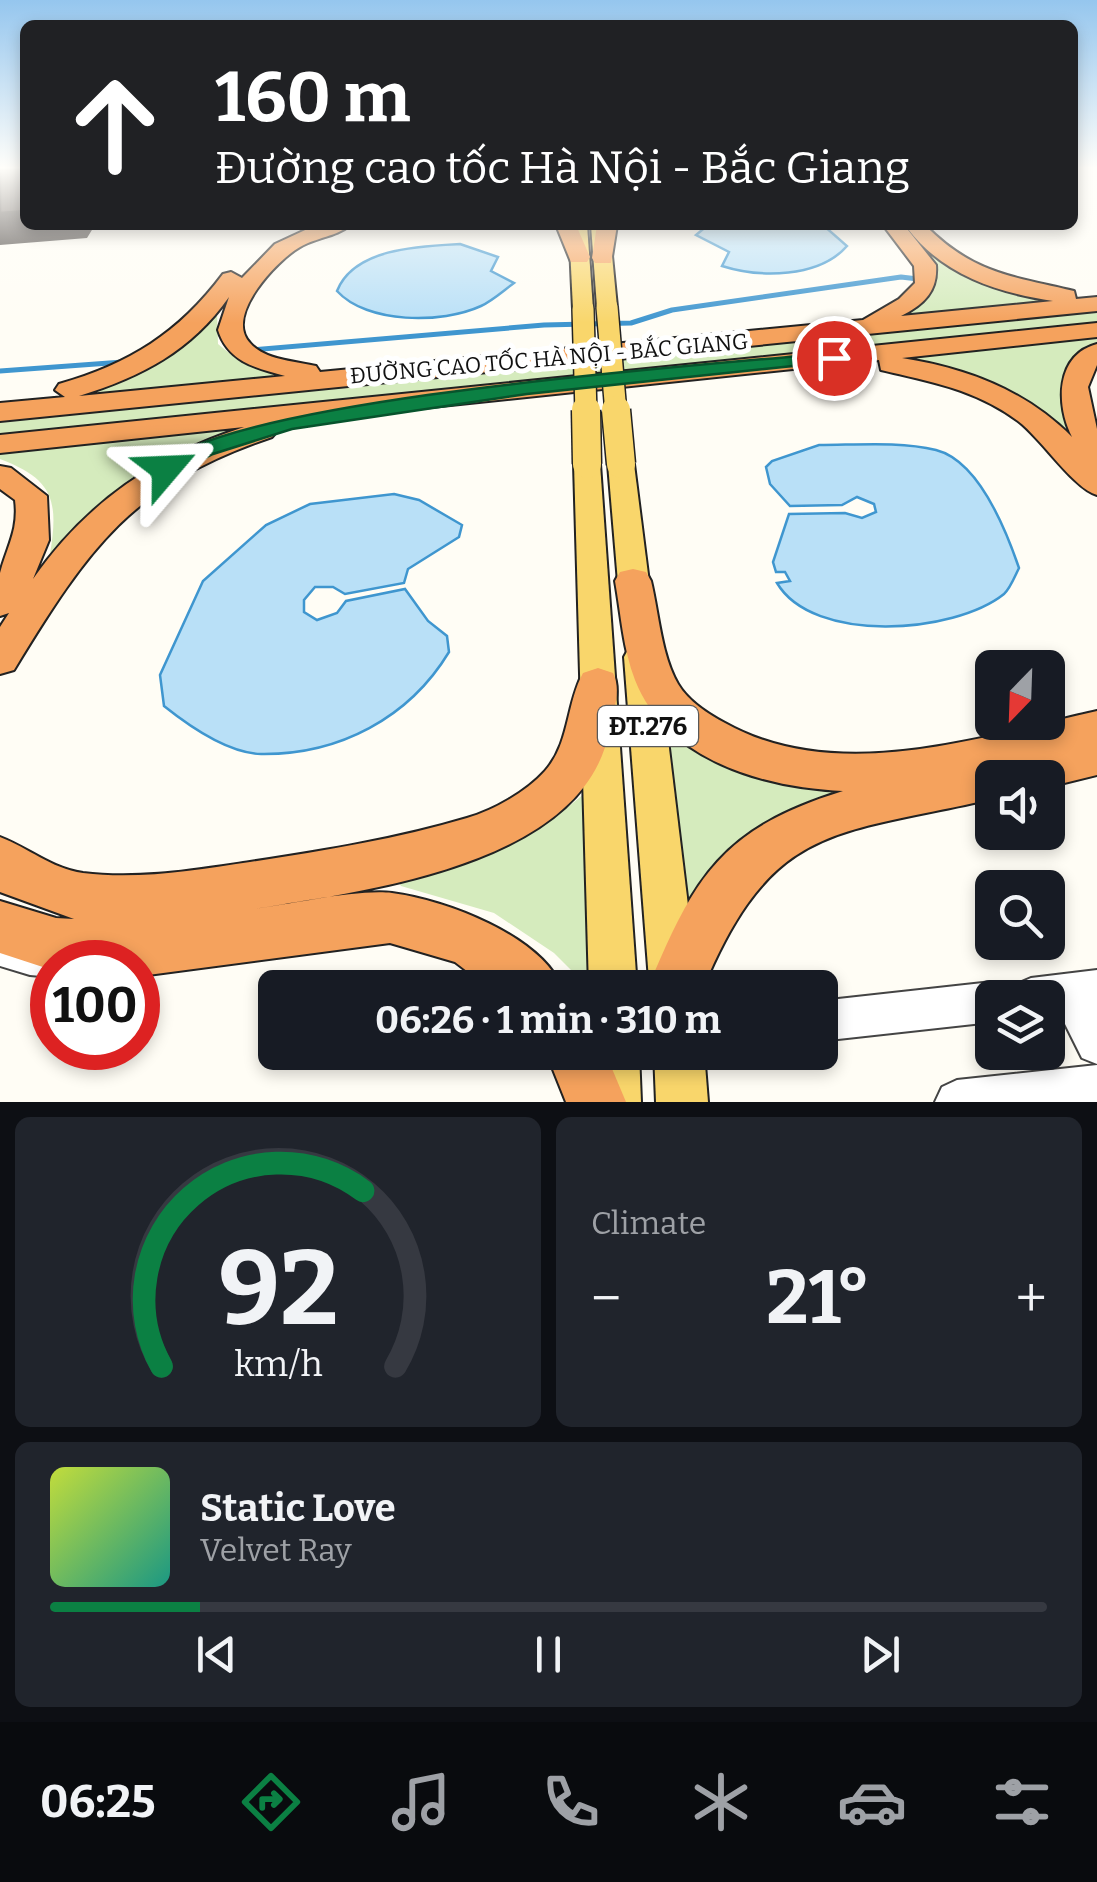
<!DOCTYPE html>
<meta charset="utf-8">
<style>
body{margin:0;font-family:Bitter,serif;background:#20242c;color:#f1f3f6;height:100vh;display:flex;flex-direction:column;font-size:38px;white-space:nowrap}
*{box-sizing:border-box;margin:0}
p{font-size:32px;color:#9ea1a6}
.icon{flex:none;width:55px;height:55px;fill:none;stroke:currentColor;stroke-width:2;stroke-linecap:round;stroke-linejoin:round}
.map{position:relative;height:1102px;overflow:hidden}
.details{display:flex;flex-direction:column;gap:15px;padding:15px;background:#0d0f14;flex:1}
.details>*{flex:none}
.guide{position:absolute;left:20px;top:20px;width:1058px;height:210px;border-radius:15px;box-shadow:0 5px 15px #0003;background:#202124;color:#fff;overflow:hidden}
.needle{width:65px;rotate:203deg}
.fabs{position:absolute;left:975px;top:650px;display:grid;gap:20px}
.fabs a{display:grid;place-items:center;width:90px;height:90px;border-radius:15px;background:#171b24;box-shadow:0 5px 15px #0003;font-size:50px}
.speed{position:absolute;left:30px;top:940px;display:flex;gap:20px;font-size:50px;font-weight:700;text-align:center}
.speed>*{display:grid;place-content:center;width:130px;height:130px;border-radius:50%;background:#171b24;box-shadow:0 5px 15px #0003;line-height:1}
.speed .limit{border:15px solid #d22;background:#fff;color:#111}
.pin{position:absolute;display:grid;place-items:center;width:85px;height:85px;color:#fff;margin:-42px;border:5px solid #fff;border-radius:50%;box-shadow:0 2px 10px #0007}
.me{position:absolute;width:110px;margin:-55px;rotate:64deg;stroke-linejoin:round;filter:drop-shadow(0 0 8px #0008)}
.turn{display:flex;align-items:center;gap:35px;height:210px;padding:0 30px;font-size:45px}
.turn .icon{width:130px;height:130px;stroke-width:2.5}
.turn b{display:block;font-size:70px;line-height:85px}
.big{font-size:75px;font-weight:700;line-height:1.1}
.details .card{flex:1;display:flex;flex-direction:column;justify-content:center;gap:15px;min-width:0;padding:0 35px;border-radius:15px;background:#20242c}
.details .dial{align-items:center;gap:0}
.dial svg{height:260px;overflow:visible;fill:none;stroke:#363941;stroke-width:7;stroke-linecap:round;text-anchor:middle}
.dial text{fill:#f1f3f6;stroke:none}
.song{display:flex;align-items:center;gap:30px}
.cover{width:120px;height:120px;border-radius:15px;background:linear-gradient(135deg,hsl(70 70% 55%),hsl(170 70% 35%))}
.played{height:10px;border-radius:5px;background:linear-gradient(90deg,#0b8043 15%,#363941 15%)}
.keys{display:flex;justify-content:space-around;direction:ltr}
.heat{display:flex;justify-content:space-between;align-items:center;font-size:55px;direction:ltr}
.details .tiles{flex:1;display:grid;gap:15px;grid-template-columns:1fr 1fr}
.card:last-child{grid-column:span 2}
.trip{position:absolute;left:258px;top:970px;width:580px;height:100px;border-radius:15px;background:#171b24;box-shadow:0 5px 15px #0003;font-weight:700;line-height:100px;text-align:center}
.tab-bar{display:flex;height:160px;justify-content:space-around;align-items:center;background:#090b0e;color:#9ea1a6}
.tab-bar .icon{width:70px;height:70px}
.tab-bar .active{color:#0b8043}
.tab-bar b{font-size:45px;color:#f1f3f6}
.map>svg:first-child{display:block}
.green{fill:#d5ebbd}
.water{fill:#b9e0f7;stroke:#3f96cf;stroke-width:2.5}
.lines{fill:none;stroke-linecap:round;stroke-linejoin:round}
.stream{stroke:#3f96cf;stroke-width:5}
.minor-casing{stroke:#444;stroke-width:4}
.tertiary-casing{stroke:#444;stroke-width:4}
.primary-casing{stroke:#222;stroke-width:4}
.motorway-casing{stroke:#222;stroke-width:4}
.minor{fill:#fff;fill-rule:evenodd}
.tertiary{fill:#fff;fill-rule:evenodd}
.primary{fill:#f9d66b;fill-rule:evenodd}
.motorway{fill:#f5a25d;fill-rule:evenodd}
.primary-bridge-far1-casing{stroke:#222;stroke-width:24;stroke-linecap:butt}
.primary-bridge-casing{stroke:#222;stroke-width:31;stroke-linecap:butt}
.primary-bridge-far1{stroke:#f9d66b;stroke-width:21}
.primary-bridge{stroke:#f9d66b;stroke-width:28}
.shaded-wall{fill:#3f3936}
.building{fill:#5a524d;stroke:#3f3936;stroke-width:2.5}
.route{fill:#0b8043;stroke:#07532c;stroke-width:2.5}
.labels{text-anchor:middle;stroke-width:10;stroke-linejoin:round;paint-order:stroke}
.far-street-label{font-size:22px;fill:#111;stroke:#fff}
.shield{fill:#fff;stroke:#585858;stroke-width:2.5}
.shield-label{font-size:25px;font-weight:bold;fill:#111}
</style>
<div class="map">
<svg width="1097" height="1102" viewBox="0 0 1097 1102">
<rect width="100%" height="100%" fill="#fffdf5"/>
<g class="green">
<path d="M 929,254 L 973,278 L 1088,303 L 894,318 C 927,302 946,294 929,254 Z"/>
<path d="M 1097,312 L 1097,322 L 0,437 L 0,422 Z"/>
<path d="M 217,313 L 218,344 L 239,361 L 266,371 L 306,377 L 26,405 C 95,390 172,370 217,313 Z"/>
<path d="M 1097,336 L 1097,346 C 1054,367 1063,399 1075,439 L 919,366 L 874,359 Z"/>
<path d="M 270,421 C 182,457 116,481 50,554 C 59,500 53,479 0,459 L 0,449 Z"/>
<path d="M 650,703 L 898,785 L 728,853 L 691,899 L 675,934 Z"/>
<path d="M 591,788 L 601,987 L 588,987 L 554,953 L 494,913 L 401,886 L 395,877 L 399,867 C 493,855 518,850 591,788 Z"/>
</g>
<g class="water">
<path d="M 708,225 L 823,225 L 847,246 C 819,278 760,278 722,266 L 729,252 L 696,235 Z"/>
<path d="M 460,244 L 498,257 L 491,271 L 514,283 C 503,291 492,301 481,306 C 442,324 367,324 337,291 C 354,248 420,246 460,244 Z"/>
<path d="M 819,445 C 856,445 900,441 936,450 C 979,461 1006,530 1019,568 C 1015,576 1010,589 1004,594 C 954,634 813,644 777,583 L 790,581 L 785,572 L 776,572 L 773,562 L 789,514 L 845,513 L 862,518 L 876,512 L 874,504 L 857,497 L 842,505 L 790,506 L 770,484 L 766,467 L 772,461 Z"/>
<path d="M 394,494 L 419,500 L 462,525 L 459,537 L 408,569 L 404,583 L 345,594 L 333,587 L 315,587 L 304,600 L 304,612 L 317,620 L 337,613 L 346,601 L 405,589 L 428,621 L 447,636 L 449,652 C 409,718 339,755 261,754 C 227,753 189,726 164,706 L 160,675 L 203,581 L 266,525 L 310,504 Z"/>
</g>
<g class="lines">
<g class="stream">
<path d="M 250,350 L 544,325 L 631,323 L 672,310 L 901,277 L 918,279"/>
<path d="M 0,371 L 123,362"/>
</g>
<defs>
<path id="minor" d="M 0,936 L 30,945 L 67,947 L 78,951 L 82,962 L 52,962 L 52,977 L 30,975 L 0,966 Z"/>
<g id="tertiary">
<path d="M 0,169 L 16,169 L 0,173 Z"/>
<path d="M 1097,970 L 1097,1064 L 1082,1058 L 1060,1014 L 1048,1016 L 1048,998 L 1011,998 L 1017,984 L 1031,978 Z"/>
<path d="M 992,982 L 1006,988 L 1010,998 L 992,998 L 992,1022 L 820,1041 L 820,1001 Z"/>
<path d="M 1097,1065 L 1097,1102 L 935,1102 L 942,1087 L 957,1080 Z"/>
</g>
<g id="primary">
<path d="M 569,225 L 587,225 L 593,309 L 583,315 L 573,309 Z"/>
<path d="M 591,225 L 609,225 L 617,307 L 607,313 L 597,307 Z"/>
<path d="M 587,456 L 600,464 L 637,988 L 589,988 L 574,464 Z"/>
<path d="M 621,456 L 634,464 L 652,606 L 647,614 L 625,614 L 620,606 L 608,464 Z"/>
<path d="M 641,644 L 653,648 L 658,657 L 697,980 L 693,988 L 653,988 L 649,980 L 624,657 L 629,648 Z"/>
<path d="M 589,1052 L 639,1052 L 641,1102 L 589,1102 Z"/>
<path d="M 654,1052 L 704,1052 L 708,1102 L 656,1102 Z"/>
</g>
<g id="motorway">
<path d="M 316,225 L 350,225 C 338,236 315,238 300,247 C 277,260 224,316 250,343 C 265,360 295,361 316,366 L 320,372 L 863,320 L 899,299 L 915,283 L 914,266 L 883,225 L 904,225 L 936,265 C 938,291 924,305 901,316 L 1053,301 C 998,293 943,275 908,229 L 911,225 L 925,225 C 973,274 1012,276 1074,291 L 1076,299 L 1097,297 L 1097,311 L 0,421 L 0,403 L 65,397 L 55,390 L 59,384 C 129,364 179,333 223,274 L 231,272 L 242,278 L 275,244 ZM 229,297 L 218,330 C 228,362 256,368 285,376 L 79,396 C 141,377 191,351 229,297 Z"/>
<path d="M 556,225 L 576,225 L 590,257 L 587,262 L 571,262 Z"/>
<path d="M 597,225 L 617,225 L 611,263 L 595,263 L 592,258 Z"/>
<path d="M 1097,323 L 1097,337 L 902,358 C 966,368 1025,390 1072,437 C 1056,406 1055,355 1097,344 L 1097,365 L 1088,387 L 1097,429 L 1097,495 C 1074,489 1041,438 1018,421 C 975,389 931,382 881,370 L 879,360 L 271,424 L 277,431 L 272,437 C 131,485 89,547 14,670 L 0,674 L 0,627 L 9,613 L 0,616 C 0,603 0,586 0,573 C 7,546 19,530 15,500 L 0,489 L 0,466 L 11,468 L 47,496 L 49,540 L 33,579 C 87,502 155,456 244,427 L 0,453 L 0,435 Z"/>
<path d="M 633,569 L 646,572 L 651,581 C 659,614 661,654 678,684 C 688,701 708,714 725,723 C 837,786 981,737 1097,711 L 1097,775 L 1048,787 L 1048,778 L 992,778 L 992,799 C 835,835 772,822 703,988 L 648,988 C 694,876 723,828 843,791 C 765,788 666,760 635,680 C 623,649 621,614 615,581 L 620,572 Z"/>
<path d="M 598,668 L 613,673 C 622,691 613,712 609,732 C 583,865 365,891 254,909 C 290,904 359,889 392,893 C 446,900 541,936 562,988 L 489,988 L 455,962 L 390,943 L 148,975 L 138,974 L 138,962 L 52,962 L 52,970 L 0,953 L 0,901 L 56,918 L 74,919 L 0,892 L 0,837 C 29,848 50,868 83,873 C 139,880 195,870 250,862 C 322,851 397,839 467,818 C 494,810 526,792 545,771 C 570,743 566,704 583,673 Z"/>
<path d="M 546,1052 L 605,1052 L 626,1102 L 566,1102 Z"/>
</g>
</defs>
<use href="#minor" class="minor-casing"/>
<use href="#tertiary" class="tertiary-casing"/>
<use href="#primary" class="primary-casing"/>
<use href="#motorway" class="motorway-casing"/>
<use href="#minor" class="minor"/>
<use href="#tertiary" class="tertiary"/>
<use href="#primary" class="primary"/>
<use href="#motorway" class="motorway"/>
<defs>
<g id="primary-bridge-far1">
<path d="M 607,307 L 616,413"/>
<path d="M 583,309 L 586,413"/>
</g>
<g id="primary-bridge">
<path d="M 586,410 L 587,464"/>
<path d="M 616,410 L 621,464"/>
</g>
</defs>
<use href="#primary-bridge-far1" class="primary-bridge-far1-casing"/>
<use href="#primary-bridge" class="primary-bridge-casing"/>
<use href="#primary-bridge-far1" class="primary-bridge-far1"/>
<use href="#primary-bridge" class="primary-bridge"/>
</g>
<path class="shaded-wall" d="M 25,211 L 25,225 L 95,225 L 87,238 L 0,245 L 0,213 Z"/>
<path class="building" d="M 25,169 L 25,211 L 0,213 L 0,170 Z"/>
<linearGradient id="sky" x2="0" y2="1"><stop stop-color="#95c6ee"/><stop offset="0.52" stop-color="#fffefa"/><stop offset="1" stop-color="#fffefa" stop-opacity="0"/></linearGradient>
<rect width="1097" height="323" fill="url(#sky)"/>
<path class="route" d="M 834,353 L 840,354 L 840,361 L 527,394 L 292,429 L 213,454 L 174,474 L 156,469 C 224,398 716,364 834,353 Z"/>
<g class="labels">
<g class="far-street-label">
<text transform="translate(549 358) rotate(-5)" y="8">ĐƯỜNG CAO TỐC HÀ NỘI - BẮC GIANG</text>
</g>
<rect class="shield" x="598" y="706" width="100" height="40" rx="8"/>
<g class="shield-label">
<text x="648" y="735">ĐT.276</text>
</g>
</g>
</svg>
<div class="fabs">
<a><svg class="needle" viewBox="-14 -14 28 28"><path d="M0-13l5 13h-10z" fill="#e53935"/><path d="M0 13l5-13h-10z" fill="#9ea1a6"/></svg></a>
<a><svg class="icon" aria-label="sound" viewBox="0 0 24 24"><path d="M4 9h4l5-4v14l-5-4H4zM17 9q2 3 0 6"/></svg></a>
<a><svg class="icon" aria-label="search" viewBox="0 0 24 24"><circle cx="10" cy="10" r="6"/><path d="M15 15l6 6"/></svg></a>
<a><svg class="icon" aria-label="layers" viewBox="0 0 24 24"><path d="M12 4l9 5-9 5-9-5zM3 14l9 5 9-5"/></svg></a>
</div>
<div class="speed"><div class="limit">100</div></div>
<div class="pin" style="left:834px;top:358px;background:#d93025"><svg class="icon" aria-label="arrive" viewBox="0 0 24 24"><path d="M6 21V4h12l-3 4 3 4H6"/></svg></div>
<svg class="me" style="left:166px;top:469px" viewBox="-20 -20 40 40"><path d="M0-17L14 15 0 8-14 15z" fill="#0b8043" stroke="#fff" stroke-width="4"/></svg>
<div class="trip">06:26 · 1 min · 310 m</div>
<div class="guide">
<div class="turn"><svg class="icon" aria-label="ahead" viewBox="0 0 24 24"><path d="M12 20V5M6 11l6-6 6 6"/></svg><div><b>160 m</b>Đường cao tốc Hà Nội - Bắc Giang</div></div>
</div>
</div>
<section class="details">
<div class="tiles">
<div class="card dial"><svg viewBox="0 0 100 80">
<path d="M14 69A42 42 0 1 1 86 69"/>
<path d="M14 69A42 42 0 0 1 76 15" stroke="#0b8043"/>
<text x="50" y="56" font-size="32" font-weight="700">92</text>
<text x="50" y="72" font-size="11">km/h</text>
</svg></div>
<div class="card"><p>Climate</p>
<div class="heat"><a>−</a><b class="big">21°</b><a>+</a></div>
</div>
<div class="card">
<div class="song"><i class="cover"></i><div><b>Static Love</b><p>Velvet Ray</p></div></div>
<div class="played"></div>
<div class="keys"><svg class="icon" aria-label="previous" viewBox="0 0 24 24"><path d="M18 5L8 12l10 7zM5 5v14"/></svg><svg class="icon" aria-label="pause" viewBox="0 0 24 24"><path d="M8 5v14M16 5v14"/></svg><svg class="icon" aria-label="next" viewBox="0 0 24 24"><path d="M6 5l10 7-10 7zM19 5v14"/></svg></div>
</div>
</div>
</section>
<nav class="tab-bar">
<b>06:25</b>
<svg class="icon active" aria-label="directions" viewBox="0 0 24 24"><path d="M12 3l9 9-9 9-9-9zM9 14v-3h6M13 9l2 2-2 2"/></svg>
<svg class="icon" aria-label="music" viewBox="0 0 24 24"><path d="M9 18V5l10-2v13"/><circle cx="6" cy="18" r="3"/><circle cx="16" cy="16" r="3"/></svg>
<svg class="icon" aria-label="phone" viewBox="0 0 24 24"><path d="M5 4h4l2 5-3 2q2 4 5 5l2-3 5 2v4C11 20 4 13 5 4z"/></svg>
<svg class="icon" aria-label="climate" viewBox="0 0 24 24"><path d="M12 3v18M4 7l16 10M4 17L20 7"/></svg>
<svg class="icon" aria-label="car" viewBox="0 0 24 24"><path d="M5 17H2v-5l4-1 3-4h7l3 4 3 1v5h-3M9 17h6M6 11h13"/><circle cx="7" cy="17" r="2"/><circle cx="17" cy="17" r="2"/></svg>
<svg class="icon" aria-label="filters" viewBox="0 0 24 24"><path d="M4 7h16M4 17h16"/><circle cx="9" cy="7" r="2"/><circle cx="15" cy="17" r="2"/></svg>
</nav>
